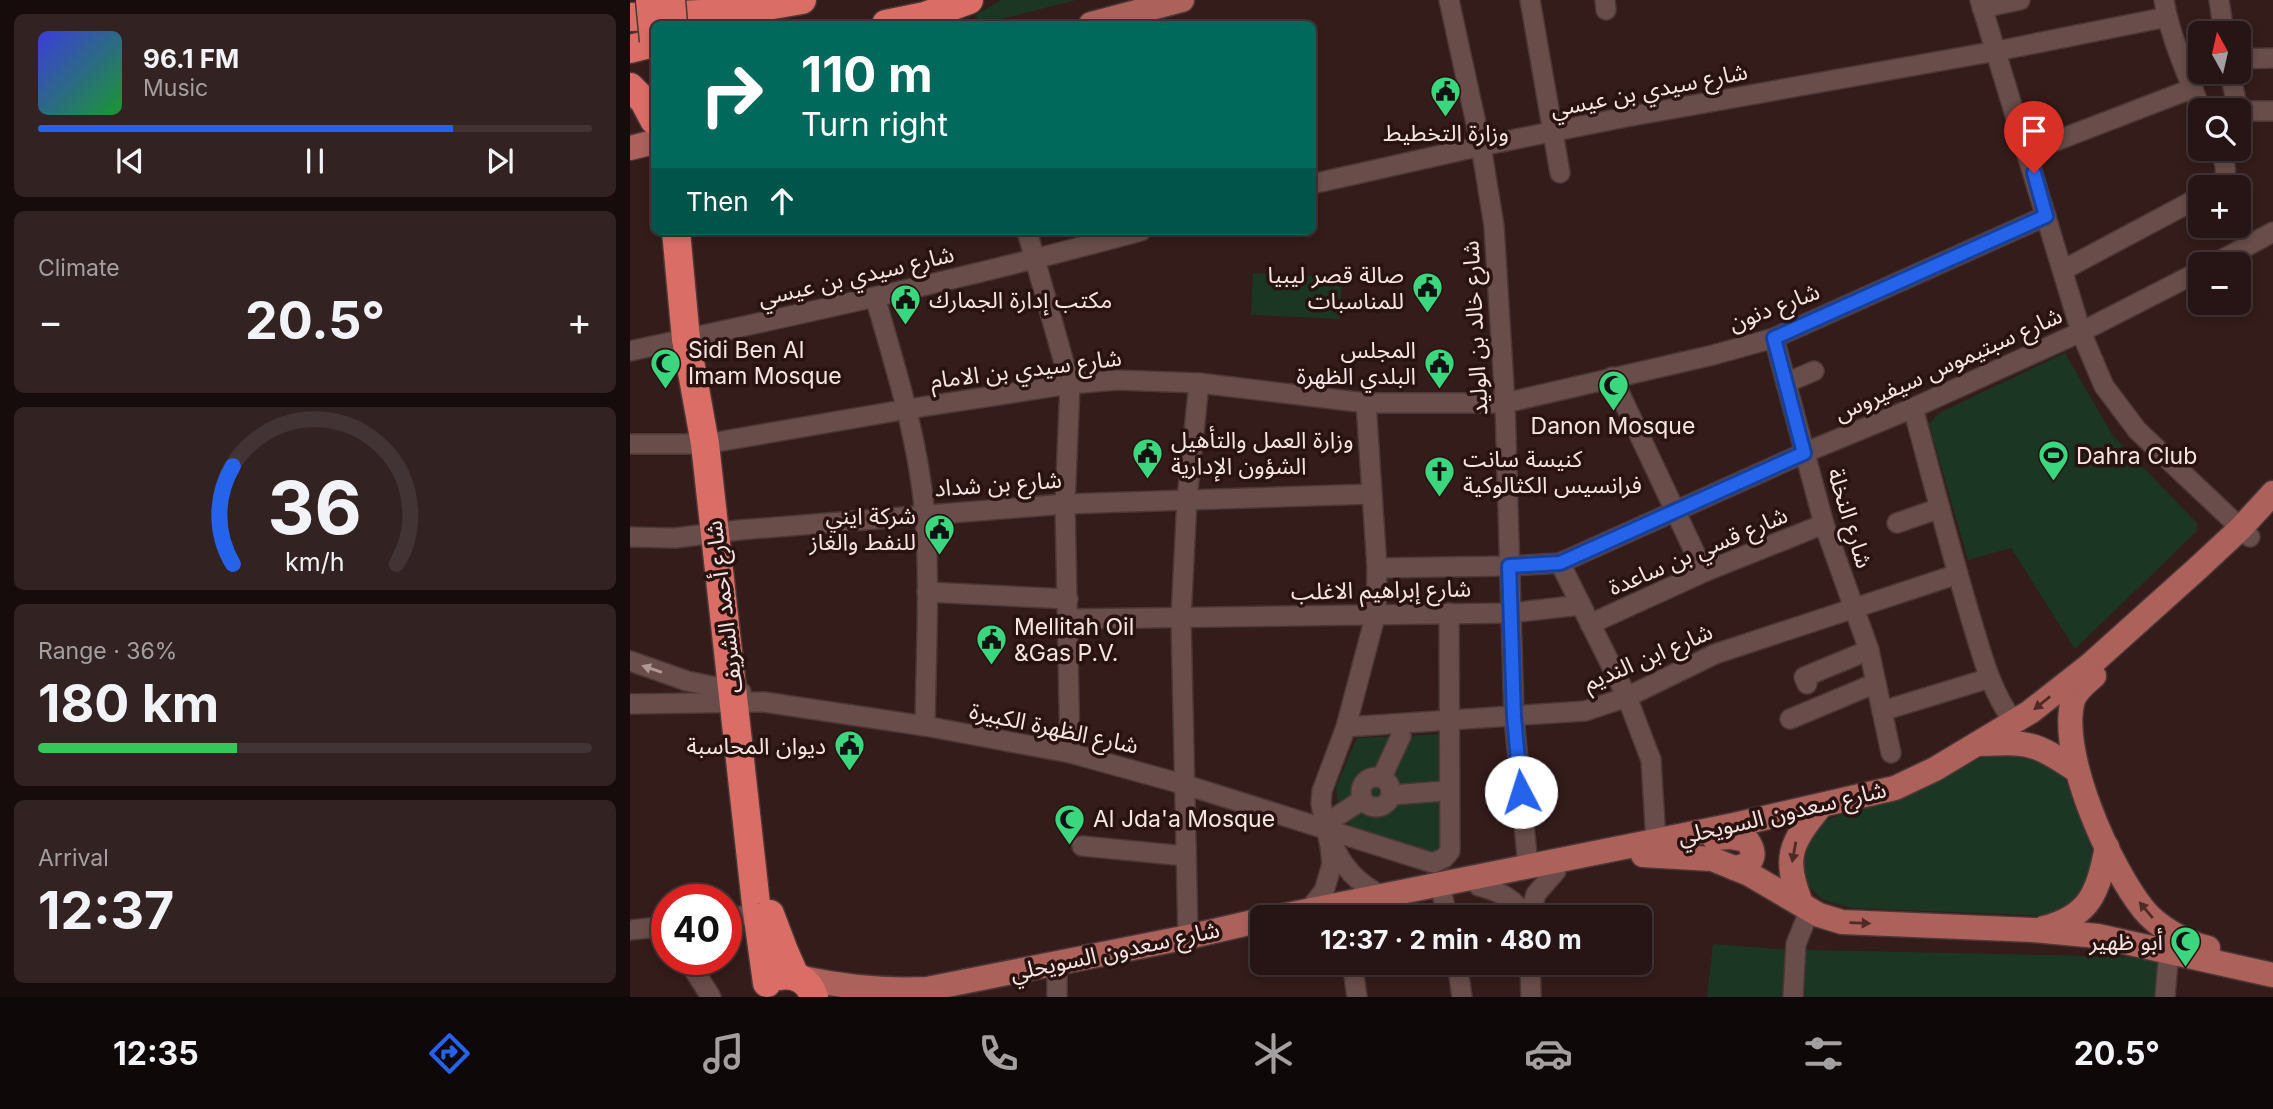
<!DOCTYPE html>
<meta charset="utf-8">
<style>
body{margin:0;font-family:Inter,"Noto Sans Arabic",sans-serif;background:#322222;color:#f1f3f6;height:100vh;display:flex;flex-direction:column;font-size:26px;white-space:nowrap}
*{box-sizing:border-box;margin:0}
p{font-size:23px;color:#a49fa0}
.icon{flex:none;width:38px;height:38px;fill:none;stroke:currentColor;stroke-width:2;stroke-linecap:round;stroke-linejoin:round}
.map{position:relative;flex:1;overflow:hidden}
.panel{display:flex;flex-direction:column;gap:14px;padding:14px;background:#150c0b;width:630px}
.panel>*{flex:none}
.guide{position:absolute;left:21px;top:21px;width:665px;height:214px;border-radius:10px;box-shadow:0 4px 10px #0003,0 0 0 2px #423434;background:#00695c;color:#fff;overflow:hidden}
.needle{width:46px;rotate:352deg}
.buttons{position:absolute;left:1558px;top:21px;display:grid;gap:14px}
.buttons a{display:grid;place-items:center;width:63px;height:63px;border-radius:10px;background:#261514;box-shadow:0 4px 10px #0003,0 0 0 2px #423434;font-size:35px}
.speed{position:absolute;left:21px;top:884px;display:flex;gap:14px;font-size:35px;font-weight:700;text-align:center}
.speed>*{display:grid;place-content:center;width:91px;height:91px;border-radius:50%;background:#261514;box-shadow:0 4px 10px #0003,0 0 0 2px #423434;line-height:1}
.speed .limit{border:10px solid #d22;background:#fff;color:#111}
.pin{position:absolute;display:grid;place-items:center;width:60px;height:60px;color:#fff;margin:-72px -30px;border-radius:50% 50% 50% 0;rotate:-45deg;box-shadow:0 0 7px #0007}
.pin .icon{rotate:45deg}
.me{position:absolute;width:77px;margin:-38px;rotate:355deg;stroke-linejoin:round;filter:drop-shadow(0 0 5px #0008)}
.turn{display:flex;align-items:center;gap:24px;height:147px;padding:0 35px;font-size:32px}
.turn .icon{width:91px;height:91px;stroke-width:2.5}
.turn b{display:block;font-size:49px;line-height:60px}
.then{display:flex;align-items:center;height:66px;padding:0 35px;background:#0003;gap:14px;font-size:26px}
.big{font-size:52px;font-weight:700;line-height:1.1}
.panel .widget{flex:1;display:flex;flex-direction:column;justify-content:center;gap:10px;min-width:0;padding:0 24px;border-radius:10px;background:#322222}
.panel .dial{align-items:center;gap:0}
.dial svg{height:182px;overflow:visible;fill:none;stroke:#423434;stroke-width:7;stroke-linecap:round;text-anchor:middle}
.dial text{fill:#f1f3f6;stroke:none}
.song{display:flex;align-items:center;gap:21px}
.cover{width:84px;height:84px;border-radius:10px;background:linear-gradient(135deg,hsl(240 70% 55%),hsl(130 70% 35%))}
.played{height:7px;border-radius:4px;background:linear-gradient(90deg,#2563eb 75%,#423434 75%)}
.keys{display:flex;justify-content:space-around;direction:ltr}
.heat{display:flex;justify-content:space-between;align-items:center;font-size:38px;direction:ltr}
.charge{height:10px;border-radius:5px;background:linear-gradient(90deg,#34c759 36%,#423434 0)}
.trip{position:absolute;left:620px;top:905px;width:402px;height:70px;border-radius:10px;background:#261514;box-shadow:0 4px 10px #0003,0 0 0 2px #423434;font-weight:700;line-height:70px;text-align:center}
.menu{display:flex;height:112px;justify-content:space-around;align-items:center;background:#0f0808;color:#a49fa0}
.menu .icon{width:49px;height:49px}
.menu .selected{color:#2563eb}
.menu b{font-size:32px;color:#f1f3f6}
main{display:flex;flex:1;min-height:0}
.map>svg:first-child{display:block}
.green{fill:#1b3724}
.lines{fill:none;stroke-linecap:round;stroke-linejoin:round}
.minor-casing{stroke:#4a3736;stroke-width:22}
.major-casing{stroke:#4a3736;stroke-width:27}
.highway-casing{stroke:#4a3736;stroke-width:31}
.minor{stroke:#684d4a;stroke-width:19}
.major{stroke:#ac615b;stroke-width:24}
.highway{stroke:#da6e66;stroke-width:28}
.highway-bridge-casing{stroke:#4a3736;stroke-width:31;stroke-linecap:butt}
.highway-bridge{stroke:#da6e66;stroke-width:28}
.oneway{fill:#af9996}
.oneway2{fill:#502a27}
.route-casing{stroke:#184099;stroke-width:18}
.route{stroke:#2563eb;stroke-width:12}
.labels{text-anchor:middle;stroke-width:7;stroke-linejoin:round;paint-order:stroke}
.street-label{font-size:23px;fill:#f6e5e3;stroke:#291311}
.poi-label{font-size:23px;fill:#f6e5e3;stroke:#291311;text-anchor:start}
</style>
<main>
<section class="panel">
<div class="widget">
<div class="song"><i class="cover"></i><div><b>96.1 FM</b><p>Music</p></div></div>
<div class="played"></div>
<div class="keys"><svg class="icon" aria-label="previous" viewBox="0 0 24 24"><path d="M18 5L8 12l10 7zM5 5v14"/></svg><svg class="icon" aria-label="pause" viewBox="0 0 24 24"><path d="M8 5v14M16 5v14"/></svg><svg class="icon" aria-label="next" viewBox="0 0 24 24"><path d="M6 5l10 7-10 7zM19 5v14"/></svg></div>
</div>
<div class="widget"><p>Climate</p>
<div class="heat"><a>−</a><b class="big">20.5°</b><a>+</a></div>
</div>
<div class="widget dial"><svg viewBox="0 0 100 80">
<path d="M14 69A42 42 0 1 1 86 69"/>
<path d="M14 69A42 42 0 0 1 14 26" stroke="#2563eb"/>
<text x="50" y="56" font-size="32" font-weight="700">36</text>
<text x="50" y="72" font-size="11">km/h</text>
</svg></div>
<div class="widget"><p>Range · 36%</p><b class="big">180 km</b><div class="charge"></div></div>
<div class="widget"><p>Arrival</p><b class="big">12:37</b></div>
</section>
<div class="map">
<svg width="1643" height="997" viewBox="0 0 1643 997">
<rect width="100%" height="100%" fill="#331c1a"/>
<g class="green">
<path d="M 372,0 L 446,0 L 352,24 L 345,15 Z"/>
<path d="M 623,273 L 712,277 L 710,319 L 621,315 Z"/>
<path d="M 1435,353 L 1483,436 L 1567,523 L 1567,531 L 1445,649 L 1381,548 L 1338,560 L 1299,424 L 1309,413 Z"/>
<path d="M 816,734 L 812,848 L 802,852 L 724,829 L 709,815 L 706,787 L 727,738 Z"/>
<path d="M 1388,750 L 1427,768 L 1435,779 L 1462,851 L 1465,868 L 1459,890 L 1423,916 L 1223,908 C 1212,905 1201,904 1191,898 C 1162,877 1174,840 1196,820 L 1314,777 L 1358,754 Z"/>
<path d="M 1083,944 L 1160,950 L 1156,997 L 1077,997 Z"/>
<path d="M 1174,950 L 1508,957 L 1531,962 L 1531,997 L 1167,997 Z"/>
</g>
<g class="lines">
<defs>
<g id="minor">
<path d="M 819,0 L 851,146 L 864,226 L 875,403 L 884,717 L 898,867"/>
<path d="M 900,0 L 930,173"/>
<path d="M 975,0 L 976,10"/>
<path d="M 1350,0 L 1451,332 L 1474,386 L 1507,430 L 1620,537"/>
<path d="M 1534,0 C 1540,38 1558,75 1571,110"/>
<path d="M 1589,0 L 1594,33"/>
<path d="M 1352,8 L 1390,0"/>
<path d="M 1608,59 L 1643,58"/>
<path d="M 1600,72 L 1607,106 L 1611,111 L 1643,111"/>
<path d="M 1397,152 L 1561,89"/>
<path d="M 682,184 L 851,146 L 996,117 L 1372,50 L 1537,17"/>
<path d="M 1588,187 C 1600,176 1595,163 1590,149"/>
<path d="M 397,231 L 440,384 L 435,504 L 440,753"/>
<path d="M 1584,264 L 1643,232"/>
<path d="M 1433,270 L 1570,197"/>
<path d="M 245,297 C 266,369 289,442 295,517 C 300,586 296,656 295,726"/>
<path d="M 1144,338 L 1194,524 L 1239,650 L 1261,753"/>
<path d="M 0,351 C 171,314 342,277 511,231"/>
<path d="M 982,377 L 1074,572"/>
<path d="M 1156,383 L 1184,371"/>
<path d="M 1283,408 C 1302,478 1320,549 1341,619 C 1352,655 1361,692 1384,722"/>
<path d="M 0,444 L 75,444 L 278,409 L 440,384 L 487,380 L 569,383 L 736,403 L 875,403 L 1083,355 L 1144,338 L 1416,216"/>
<path d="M 1267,523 L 1310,508"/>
<path d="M 0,537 L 45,538 L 109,530 L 435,504 L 742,494"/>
<path d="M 930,563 L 997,697 L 1021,760 L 1026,842"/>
<path d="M 747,568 L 879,566 L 930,563 L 1174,453 L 1283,408 L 1451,332 L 1570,271"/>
<path d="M 297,592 L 438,599"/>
<path d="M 438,619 L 880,613 L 951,605"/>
<path d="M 960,624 L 1074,572 L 1194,524"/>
<path d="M 0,661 L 57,681 L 111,692"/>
<path d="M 1177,684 L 1174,677 L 1239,650"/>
<path d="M 0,704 L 134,702 L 295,726 L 440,753 L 556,785 L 803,863 L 814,858 L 820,851 L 819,613"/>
<path d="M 1252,711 L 1360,678"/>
<path d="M 1160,719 L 1246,683"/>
<path d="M 716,727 L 955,711 L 997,697 L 1085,654 L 1328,574"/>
<circle cx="746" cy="792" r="15"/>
<path d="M 752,777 L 771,736"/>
<path d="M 762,795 L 814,791"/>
<path d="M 709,815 L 732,800"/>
<path d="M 702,843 C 713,868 728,883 752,896"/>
<path d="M 452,846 L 556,856"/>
<path d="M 849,886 C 869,891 885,899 896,917"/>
<path d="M 812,893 L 817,917"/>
<path d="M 678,911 L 694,891 L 702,864 L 700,846 L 691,804 L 692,791 L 716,727 L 746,613 L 747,568 L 736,403"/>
<path d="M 899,917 L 906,894 L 926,871"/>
<path d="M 96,918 L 128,914 L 138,911"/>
<path d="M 0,930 L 37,926"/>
<path d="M 558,937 L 551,618 L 557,499 L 569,383"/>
<path d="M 57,959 L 81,997"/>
<path d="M 722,962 L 727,997"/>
<path d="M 827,962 L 832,997"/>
<path d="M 900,962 L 901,997"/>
<path d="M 427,971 L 427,997"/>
<path d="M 1163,997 L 1166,944 L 1180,909"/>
<path d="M 1535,997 L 1539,950"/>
</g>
<g id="major">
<path d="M 461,24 L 552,0"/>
<path d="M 0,148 L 24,142"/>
<path d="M 1464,676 C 1456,683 1447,689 1443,700 C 1428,753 1480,868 1514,910 C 1528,927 1556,943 1578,948"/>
<path d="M 1349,744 C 1399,742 1404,742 1446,770"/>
<path d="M 1084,838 L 1100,837 L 1117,840 C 1128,856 1122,866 1104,868"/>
<path d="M 1013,855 L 1082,859 L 1119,874 L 1189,915 L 1212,922 L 1403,930 L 1468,936 L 1643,975"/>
<path d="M 1171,903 C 1153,857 1160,844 1190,807"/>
<path d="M 647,917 L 1104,825 L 1265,788 L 1305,769 L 1400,712 L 1460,665 L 1568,568 L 1611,528 L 1643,493"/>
<path d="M 1414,928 C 1461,916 1468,891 1477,847"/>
<path d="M 172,978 C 214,987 254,991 297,989 L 558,937 L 632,920"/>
</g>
<g id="highway">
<path d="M 0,17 L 95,13 L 172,0"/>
<path d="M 256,24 L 295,16 L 339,0"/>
<path d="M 0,49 L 24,43"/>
<path d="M 0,87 L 14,101 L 24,120"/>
<path d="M 46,231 L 56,339 L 75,444 L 126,904 L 137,983"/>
<path d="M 140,914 L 154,951 L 165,976"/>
<path d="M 150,976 C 167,973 179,981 184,997"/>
</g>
</defs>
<use href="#minor" class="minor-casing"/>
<use href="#major" class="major-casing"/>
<use href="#highway" class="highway-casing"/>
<use href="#minor" class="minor"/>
<use href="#major" class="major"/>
<use href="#highway" class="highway"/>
<defs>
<g id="highway-bridge">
<path d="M 20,0 L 24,41"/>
<path d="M 41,0 L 43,24"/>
</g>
</defs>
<use href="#highway-bridge" class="highway-bridge-casing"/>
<use href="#highway-bridge" class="highway-bridge"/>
</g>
<defs><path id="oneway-solid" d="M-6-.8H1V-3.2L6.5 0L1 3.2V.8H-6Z" transform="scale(1.75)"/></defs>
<use class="oneway" href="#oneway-solid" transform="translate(22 669) rotate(-161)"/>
<g class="oneway2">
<use href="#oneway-solid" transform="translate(1412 703) rotate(141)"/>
<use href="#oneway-solid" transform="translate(1164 852) rotate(100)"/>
<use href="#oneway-solid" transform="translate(1516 910) rotate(-130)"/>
<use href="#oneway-solid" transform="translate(1230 923) rotate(2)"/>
</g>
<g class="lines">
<defs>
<path id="route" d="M 891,792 L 884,717 L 879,566 L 930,563 L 1174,453 L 1144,338 L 1416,216 L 1404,173"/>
</defs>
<use href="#route" class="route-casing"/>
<use href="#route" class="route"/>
</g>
<defs>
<symbol id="civic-pin" viewBox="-11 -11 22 30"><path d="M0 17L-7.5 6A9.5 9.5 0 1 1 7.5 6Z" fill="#3bd77f" stroke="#291311"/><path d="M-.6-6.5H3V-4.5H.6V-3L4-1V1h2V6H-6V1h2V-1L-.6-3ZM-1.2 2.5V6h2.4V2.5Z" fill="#111"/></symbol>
<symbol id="mosque-pin" viewBox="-11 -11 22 30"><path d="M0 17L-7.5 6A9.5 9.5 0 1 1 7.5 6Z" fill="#3bd77f" stroke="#291311"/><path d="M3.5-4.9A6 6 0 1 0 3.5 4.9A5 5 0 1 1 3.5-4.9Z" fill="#111"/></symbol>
<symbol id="stadium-pin" viewBox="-11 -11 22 30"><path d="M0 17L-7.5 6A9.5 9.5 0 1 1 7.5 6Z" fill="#3bd77f" stroke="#291311"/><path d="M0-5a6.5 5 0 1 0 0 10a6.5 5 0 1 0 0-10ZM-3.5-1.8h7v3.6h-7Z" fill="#111"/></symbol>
<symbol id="church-pin" viewBox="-11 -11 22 30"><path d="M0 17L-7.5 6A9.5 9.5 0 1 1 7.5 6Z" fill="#3bd77f" stroke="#291311"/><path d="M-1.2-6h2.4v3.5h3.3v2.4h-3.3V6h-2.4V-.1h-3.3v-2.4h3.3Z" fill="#111"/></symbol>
</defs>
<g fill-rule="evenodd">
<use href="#civic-pin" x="798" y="74" width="35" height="47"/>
<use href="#civic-pin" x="780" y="270" width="35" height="47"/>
<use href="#civic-pin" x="258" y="282" width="35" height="47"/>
<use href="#mosque-pin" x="18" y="346" width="35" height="47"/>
<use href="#civic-pin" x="792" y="346" width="35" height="47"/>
<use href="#mosque-pin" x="966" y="368" width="35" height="47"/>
<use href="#civic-pin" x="500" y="436" width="35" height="47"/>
<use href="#stadium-pin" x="1406" y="438" width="35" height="47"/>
<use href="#church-pin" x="792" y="454" width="35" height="47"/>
<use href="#civic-pin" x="292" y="512" width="35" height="47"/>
<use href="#civic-pin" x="344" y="622" width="35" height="47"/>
<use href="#civic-pin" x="202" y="728" width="35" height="47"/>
<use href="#mosque-pin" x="422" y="802" width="35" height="47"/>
<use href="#mosque-pin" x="1538" y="924" width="35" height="47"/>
</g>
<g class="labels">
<g class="street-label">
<text transform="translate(1019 90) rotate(-11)" y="8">شارع سيدي بن عيسي</text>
<text transform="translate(226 276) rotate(-13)" y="8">شارع سيدي بن عيسي</text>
<text transform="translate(1144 307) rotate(-21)" y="8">شارع دنون</text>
<text transform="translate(845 328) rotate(-93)" y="8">شارع خالد بن الوليد</text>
<text transform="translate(1318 364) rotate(-24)" y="8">شارع سبتيموس سيفيروس</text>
<text transform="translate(396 369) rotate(-7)" y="8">شارع سيدي بن الامام</text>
<text transform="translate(368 484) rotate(-4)" y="8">شارع بن شداد</text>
<text transform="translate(1220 518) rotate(73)" y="8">شارع النخلة</text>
<text transform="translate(1068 551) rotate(-23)" y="8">شارع قسي بن ساعدة</text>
<text transform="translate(751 590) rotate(-1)" y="8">شارع إبراهيم الاغلب</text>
<text transform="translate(94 607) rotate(-97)" y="8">شارع أحمد الشريف</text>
<text transform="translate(1018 657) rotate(-23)" y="8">شارع ابن النديم</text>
<text transform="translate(424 728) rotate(12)" y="8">شارع الظهرة الكبيرة</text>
<text transform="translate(1152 813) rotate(-13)" y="8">شارع سعدون السويحلي</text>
<text transform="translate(485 951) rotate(-12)" y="8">شارع سعدون السويحلي</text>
</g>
<g class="poi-label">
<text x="816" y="141" text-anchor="middle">وزارة التخطيط</text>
<text x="774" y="283" text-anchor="end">صالة قصر ليبيا<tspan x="774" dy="26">للمناسبات</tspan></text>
<text x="299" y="308">مكتب إدارة الجمارك</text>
<text x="58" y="358">Sidi Ben Al<tspan x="58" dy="26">Imam Mosque</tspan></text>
<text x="786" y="358" text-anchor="end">المجلس<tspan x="786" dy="26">البلدي الظهرة</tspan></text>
<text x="983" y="434" text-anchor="middle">Danon Mosque</text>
<text x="541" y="448">وزارة العمل والتأهيل<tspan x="541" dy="26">الشؤون الإدارية</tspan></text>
<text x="1446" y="464">Dahra Club</text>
<text x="833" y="467">كنيسة سانت<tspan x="833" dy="26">فرانسيس الكثالوكية</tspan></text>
<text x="286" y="524" text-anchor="end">شركة ايني<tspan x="286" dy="26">للنفط والغاز</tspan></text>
<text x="384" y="635">Mellitah Oil<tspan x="384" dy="26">&amp;Gas P.V.</tspan></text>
<text x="196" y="754" text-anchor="end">ديوان المحاسبة</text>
<text x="463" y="827">Al Jda'a Mosque</text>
<text x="1533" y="950" text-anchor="end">أبو ظهير</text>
</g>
</g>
</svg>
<div class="buttons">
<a><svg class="needle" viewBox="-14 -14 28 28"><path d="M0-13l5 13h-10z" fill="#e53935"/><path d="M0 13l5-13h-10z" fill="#a49fa0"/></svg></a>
<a><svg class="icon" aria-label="search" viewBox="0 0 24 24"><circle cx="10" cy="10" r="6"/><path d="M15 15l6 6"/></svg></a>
<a>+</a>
<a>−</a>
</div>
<div class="speed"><div class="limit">40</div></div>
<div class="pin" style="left:1404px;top:173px;background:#d93025"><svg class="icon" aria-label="arrive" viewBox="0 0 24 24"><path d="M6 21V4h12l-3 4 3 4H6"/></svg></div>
<svg class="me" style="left:891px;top:792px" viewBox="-20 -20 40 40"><circle r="19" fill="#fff"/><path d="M0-13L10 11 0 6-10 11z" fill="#2563eb"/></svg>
<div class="trip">12:37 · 2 min · 480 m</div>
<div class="guide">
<div class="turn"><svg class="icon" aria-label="right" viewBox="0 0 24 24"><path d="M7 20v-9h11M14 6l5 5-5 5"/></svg><div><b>110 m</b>Turn right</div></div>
<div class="then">Then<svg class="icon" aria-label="ahead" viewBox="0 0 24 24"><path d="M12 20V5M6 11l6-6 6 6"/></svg></div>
</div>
</div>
</main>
<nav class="menu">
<b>12:35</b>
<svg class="icon selected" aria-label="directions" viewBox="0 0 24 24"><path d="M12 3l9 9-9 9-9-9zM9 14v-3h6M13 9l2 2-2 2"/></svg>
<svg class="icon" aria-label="music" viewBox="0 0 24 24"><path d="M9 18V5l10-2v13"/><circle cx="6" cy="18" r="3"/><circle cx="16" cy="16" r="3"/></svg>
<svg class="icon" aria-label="phone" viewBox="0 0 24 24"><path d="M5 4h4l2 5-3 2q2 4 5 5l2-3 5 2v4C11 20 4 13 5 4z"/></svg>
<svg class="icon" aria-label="climate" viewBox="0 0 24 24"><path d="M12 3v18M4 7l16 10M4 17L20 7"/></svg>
<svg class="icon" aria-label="car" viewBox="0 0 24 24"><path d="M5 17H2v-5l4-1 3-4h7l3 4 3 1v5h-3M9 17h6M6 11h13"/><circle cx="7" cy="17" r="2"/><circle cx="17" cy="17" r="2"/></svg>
<svg class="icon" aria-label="filters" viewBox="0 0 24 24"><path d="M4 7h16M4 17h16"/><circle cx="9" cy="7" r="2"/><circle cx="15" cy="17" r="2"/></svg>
<b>20.5°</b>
</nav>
